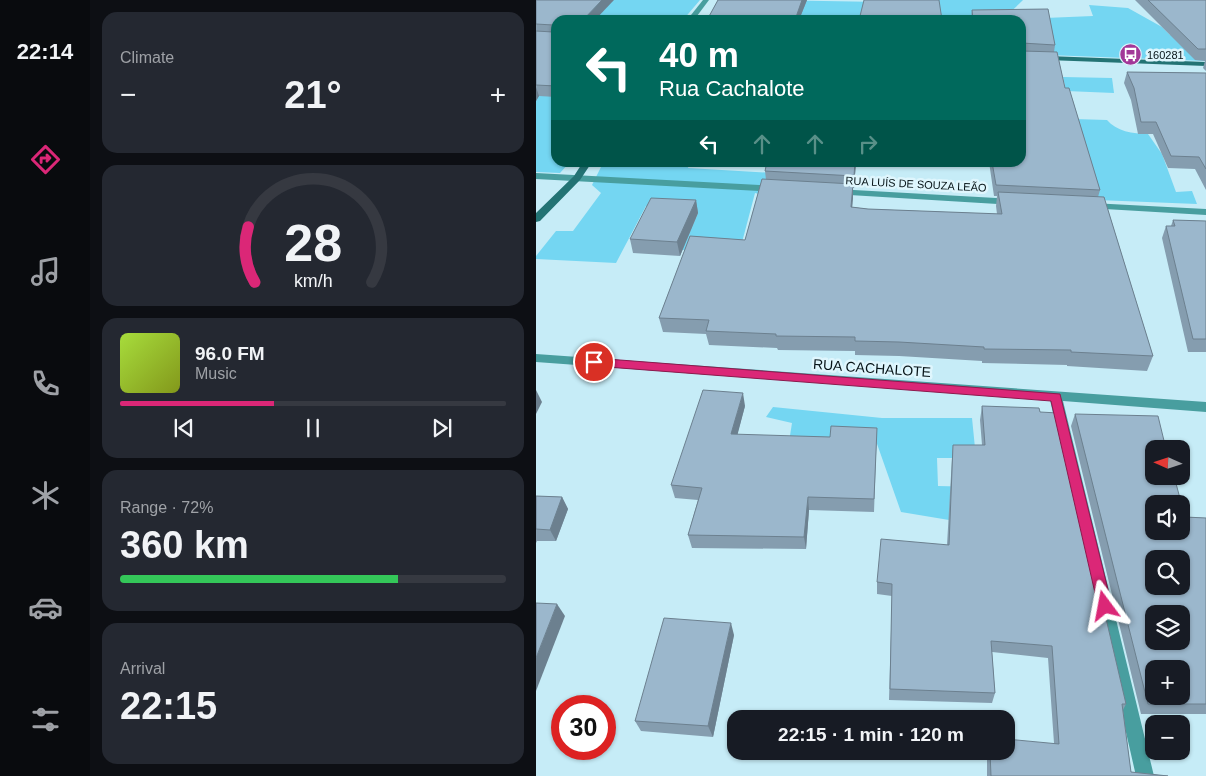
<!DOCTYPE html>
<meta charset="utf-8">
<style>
body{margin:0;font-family:Helvetica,sans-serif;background:#242831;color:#f1f3f6;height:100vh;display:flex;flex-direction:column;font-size:19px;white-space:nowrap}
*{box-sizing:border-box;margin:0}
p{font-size:16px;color:#9ea1a6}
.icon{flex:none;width:28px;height:28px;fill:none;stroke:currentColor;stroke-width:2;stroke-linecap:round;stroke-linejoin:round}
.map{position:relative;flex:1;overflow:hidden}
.drawer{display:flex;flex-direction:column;gap:12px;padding:12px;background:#0d0f14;width:446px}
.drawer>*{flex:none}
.top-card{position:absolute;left:15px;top:15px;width:475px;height:152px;border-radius:15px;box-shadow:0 1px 4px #0004;background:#00695c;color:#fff;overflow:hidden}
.needle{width:32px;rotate:273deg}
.tools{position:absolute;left:609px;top:440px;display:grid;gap:10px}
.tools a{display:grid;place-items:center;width:45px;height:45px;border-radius:10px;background:#171b24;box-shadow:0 1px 4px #0004;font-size:25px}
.speed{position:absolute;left:15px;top:695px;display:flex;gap:10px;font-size:25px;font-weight:700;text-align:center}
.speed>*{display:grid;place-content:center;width:65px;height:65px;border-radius:50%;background:#171b24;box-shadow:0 1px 4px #0004;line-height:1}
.speed .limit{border:8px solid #d22;background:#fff;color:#111}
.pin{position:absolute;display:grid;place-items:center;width:42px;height:42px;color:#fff;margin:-21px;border:2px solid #fff;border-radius:50%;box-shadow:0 1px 5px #0007}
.me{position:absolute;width:55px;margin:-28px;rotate:347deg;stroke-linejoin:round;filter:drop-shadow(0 0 4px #0008)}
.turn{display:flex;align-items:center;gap:18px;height:105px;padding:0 25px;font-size:22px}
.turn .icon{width:65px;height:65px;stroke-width:2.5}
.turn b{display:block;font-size:35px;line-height:42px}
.lanes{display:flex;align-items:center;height:48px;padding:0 25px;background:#0003;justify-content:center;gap:25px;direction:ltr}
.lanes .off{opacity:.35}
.big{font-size:38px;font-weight:700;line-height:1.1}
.drawer .tile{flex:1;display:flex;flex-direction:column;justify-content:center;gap:8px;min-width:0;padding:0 18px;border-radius:15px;background:#242831}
.drawer .dial{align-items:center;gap:0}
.dial svg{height:130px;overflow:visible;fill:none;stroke:#363941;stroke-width:7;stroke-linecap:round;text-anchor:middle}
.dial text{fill:#f1f3f6;stroke:none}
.song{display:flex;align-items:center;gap:15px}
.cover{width:60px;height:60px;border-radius:8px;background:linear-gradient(135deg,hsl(80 70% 55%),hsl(70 70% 35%))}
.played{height:5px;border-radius:2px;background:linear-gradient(90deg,#db2777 40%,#363941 40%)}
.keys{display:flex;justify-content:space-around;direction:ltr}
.heat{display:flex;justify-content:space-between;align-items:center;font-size:28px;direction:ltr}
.charge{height:8px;border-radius:4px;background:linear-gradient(90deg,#34c759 72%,#363941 0)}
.trip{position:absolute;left:191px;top:710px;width:288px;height:50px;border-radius:15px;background:#171b24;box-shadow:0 1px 4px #0004;font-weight:700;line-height:50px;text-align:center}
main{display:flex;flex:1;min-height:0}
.tab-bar{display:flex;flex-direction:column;width:90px;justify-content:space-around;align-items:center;background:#090b0e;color:#9ea1a6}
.tab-bar .icon{width:35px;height:35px}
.tab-bar .current{color:#db2777}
.tab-bar b{font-size:22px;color:#f1f3f6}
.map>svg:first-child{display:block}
.green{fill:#74d6f2}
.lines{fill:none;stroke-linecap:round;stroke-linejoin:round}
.street{fill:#489e9f;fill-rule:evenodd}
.secondary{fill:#237374;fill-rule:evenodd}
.wall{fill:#859daf}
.shaded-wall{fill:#6c808f}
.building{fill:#9bb7cc;stroke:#6c808f;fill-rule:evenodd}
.route{fill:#db2777;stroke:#8e194d}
.labels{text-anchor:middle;stroke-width:5;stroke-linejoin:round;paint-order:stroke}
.far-poi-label{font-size:11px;fill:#061317;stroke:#dff6fd;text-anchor:start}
.far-street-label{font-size:11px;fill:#061317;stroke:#dff6fd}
.street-label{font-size:14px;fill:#061317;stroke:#dff6fd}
</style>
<main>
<nav class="tab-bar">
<b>22:14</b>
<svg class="icon current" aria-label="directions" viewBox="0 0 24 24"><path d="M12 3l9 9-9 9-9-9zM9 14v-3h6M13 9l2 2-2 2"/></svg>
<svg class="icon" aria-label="music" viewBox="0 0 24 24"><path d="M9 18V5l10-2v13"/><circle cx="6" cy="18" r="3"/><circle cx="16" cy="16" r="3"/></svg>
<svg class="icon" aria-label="phone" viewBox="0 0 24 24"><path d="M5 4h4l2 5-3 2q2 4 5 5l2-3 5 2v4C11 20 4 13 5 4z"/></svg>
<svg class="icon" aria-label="climate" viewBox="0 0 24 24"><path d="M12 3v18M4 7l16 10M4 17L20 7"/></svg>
<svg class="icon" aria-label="car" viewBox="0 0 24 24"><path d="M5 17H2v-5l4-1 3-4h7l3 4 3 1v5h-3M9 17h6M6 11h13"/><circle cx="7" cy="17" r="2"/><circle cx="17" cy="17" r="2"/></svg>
<svg class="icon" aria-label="filters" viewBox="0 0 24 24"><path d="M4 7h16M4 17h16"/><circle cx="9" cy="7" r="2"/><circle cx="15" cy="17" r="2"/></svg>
</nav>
<section class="drawer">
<div class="tile"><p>Climate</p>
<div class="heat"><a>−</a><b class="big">21°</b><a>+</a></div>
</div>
<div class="tile dial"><svg viewBox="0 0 100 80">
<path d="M14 69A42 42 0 1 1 86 69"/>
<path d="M14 69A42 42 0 0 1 10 35" stroke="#db2777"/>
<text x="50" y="56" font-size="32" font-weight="700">28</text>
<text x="50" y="72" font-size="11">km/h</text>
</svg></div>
<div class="tile">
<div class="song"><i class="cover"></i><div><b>96.0 FM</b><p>Music</p></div></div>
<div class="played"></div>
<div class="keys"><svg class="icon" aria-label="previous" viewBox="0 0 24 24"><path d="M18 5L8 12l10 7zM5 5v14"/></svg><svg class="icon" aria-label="pause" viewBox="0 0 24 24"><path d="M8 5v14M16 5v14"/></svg><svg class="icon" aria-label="next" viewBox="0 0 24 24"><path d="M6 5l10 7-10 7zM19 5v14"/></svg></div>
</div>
<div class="tile"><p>Range · 72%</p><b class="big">360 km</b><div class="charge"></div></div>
<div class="tile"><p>Arrival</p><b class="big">22:15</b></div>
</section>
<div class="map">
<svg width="670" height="776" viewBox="0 0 670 776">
<rect width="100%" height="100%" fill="#c6ecf7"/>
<g class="green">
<path d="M 0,0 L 164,0 L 147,20 L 20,20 Z"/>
<path d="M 230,0 L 345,2 L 369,20 L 263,20 Z"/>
<path d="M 401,0 L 487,0 C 482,5 475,12 469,15 C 446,25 399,17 375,12 Z"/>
<path d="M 553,5 L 592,8 L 626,27 L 634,35 L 670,36 L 670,61 L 512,55 L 509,18 L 557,16 Z"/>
<path d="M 0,43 L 20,44 L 20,162 L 33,163 L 24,173 L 0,172 Z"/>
<path d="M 527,77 L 576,78 L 578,93 L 530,91 Z"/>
<path d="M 538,119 L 571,120 C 580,131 597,134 612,134 L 626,154 L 640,192 L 656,191 L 661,204 L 561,200 Z"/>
<path d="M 67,163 L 153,163 L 152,168 L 271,175 L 258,204 L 219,193 L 204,250 L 146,250 L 162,213 L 110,206 L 80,263 L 0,259 L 0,256 L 20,231 L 37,231 L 65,193 L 56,185 Z"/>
<path d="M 237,407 L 346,418 L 436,418 L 440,458 L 401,458 L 402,486 L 443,487 L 445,523 L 413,520 L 365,512 L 340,441 L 253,442 L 256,423 L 230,417 Z"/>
</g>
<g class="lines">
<g class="street">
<path d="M 167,0 L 173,0 L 158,20 L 151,20 Z"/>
<path d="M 0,173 L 240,186 L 245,189 L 240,192 L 0,179 Z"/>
<path d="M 300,189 L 478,199 L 483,202 L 478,205 L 297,194 L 295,192 Z"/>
<path d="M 555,203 L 670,209 L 670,215 L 552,208 L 552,204 Z"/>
<path d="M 0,354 L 670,402 L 670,412 L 527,401 L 618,776 L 600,776 L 514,400 L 0,362 Z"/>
</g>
<g class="secondary">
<path d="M 485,55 L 670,62 L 670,66 L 485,59 Z"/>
<path d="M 47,162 L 56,162 L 44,180 L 4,221 L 0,222 L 0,213 L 38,176 Z"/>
</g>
</g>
<g class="wall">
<path d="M 0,0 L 20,20 L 20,97 L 3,96 L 0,101 Z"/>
<path d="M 182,0 L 271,0 L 263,20 L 171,20 Z"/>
<path d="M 599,0 L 670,0 L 670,71 L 667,68 L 669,61 L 659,60 Z"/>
<path d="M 512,9 L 519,45 L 518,52 L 521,52 L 529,88 L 533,88 L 564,190 L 562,197 L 568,197 L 617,356 L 611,371 L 531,366 L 531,365 L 446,363 L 446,361 L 363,356 L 319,355 L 319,351 L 242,350 L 241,348 L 173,345 L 170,334 L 127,332 L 123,318 L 154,236 L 209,240 L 226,179 L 230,180 L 229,171 L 231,162 L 320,162 L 318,188 L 317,188 L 316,207 L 332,209 L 461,214 L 460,206 L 461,196 L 458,196 L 453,162 L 485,162 L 485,20 L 435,20 L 436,10 Z"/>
<path d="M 591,72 L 670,73 L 670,190 L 659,169 L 632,168 L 617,134 L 602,134 L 595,100 L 588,83 Z"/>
<path d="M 160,200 L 162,213 L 144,256 L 97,253 L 94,239 Z"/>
<path d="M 637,220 L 670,221 L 670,352 L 652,352 L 626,238 L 630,226 L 635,226 Z"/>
<path d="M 209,406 L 201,435 L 294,437 L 341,428 L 338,512 L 273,510 L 270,549 L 156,548 L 152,535 L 162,500 L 139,498 L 135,485 Z"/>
<path d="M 446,406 L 504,412 L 590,704 L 587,710 L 595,772 L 632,776 L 451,776 L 451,751 L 470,751 L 518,743 L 512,658 L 456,652 L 459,693 L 456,703 L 353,700 L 356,596 L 341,594 L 341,582 L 411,545 L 416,458 L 417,445 L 446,445 L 444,420 Z"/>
<path d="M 539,414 L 649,517 L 670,518 L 670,714 L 605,714 L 535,426 Z"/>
<path d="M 0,496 L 26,497 L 32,509 L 20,541 L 1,541 L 0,543 Z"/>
<path d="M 198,635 L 177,737 L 105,731 L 99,721 Z"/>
</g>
<g class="shaded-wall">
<path d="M 66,0 L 78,0 L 59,20 L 47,20 Z"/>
<path d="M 266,0 L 271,0 L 263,20 L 259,20 Z"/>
<path d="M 0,87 L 3,96 L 0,101 Z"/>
<path d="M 319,162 L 320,162 L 318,188 L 318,176 Z"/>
<path d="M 317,184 L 317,198 L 315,221 L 315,207 Z"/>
<path d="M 160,200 L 162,213 L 144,256 L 141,242 Z"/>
<path d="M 0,390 L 6,402 L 0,414 Z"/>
<path d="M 207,393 L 209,406 L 198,448 L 195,434 Z"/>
<path d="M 26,497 L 32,509 L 20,541 L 14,530 Z"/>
<path d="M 272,497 L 273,510 L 270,549 L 268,537 Z"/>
<path d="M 21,604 L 29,616 L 0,691 L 0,658 Z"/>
<path d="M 195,623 L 198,635 L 177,737 L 172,726 Z"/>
</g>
<g class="building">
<path d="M 0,0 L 66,0 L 47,20 L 20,20 L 20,86 L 0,85 L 0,31 L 17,32 L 19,27 L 17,25 L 0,24 Z"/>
<path d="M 182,0 L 266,0 L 259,20 L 255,20 L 242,16 L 240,20 L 171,20 Z"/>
<path d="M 328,0 L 403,0 L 406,20 L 323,20 Z"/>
<path d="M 612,0 L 670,0 L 670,49 L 662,49 Z"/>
<path d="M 512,9 L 519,45 L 486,43 L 485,48 L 485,20 L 437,20 L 436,10 Z"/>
<path d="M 485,50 L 486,51 L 521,52 L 529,88 L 533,88 L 564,190 L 460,185 L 456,162 L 485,162 Z"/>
<path d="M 591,72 L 670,73 L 670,169 L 663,157 L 635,156 L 620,122 L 605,122 L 598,88 Z"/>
<path d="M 231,162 L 319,162 L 318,176 L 229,171 Z"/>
<path d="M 226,179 L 317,184 L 315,207 L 332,209 L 466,214 L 462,192 L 568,197 L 617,356 L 535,352 L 535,350 L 448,349 L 448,347 L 363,342 L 319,341 L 319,337 L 240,336 L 240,334 L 170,331 L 173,320 L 123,318 L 154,236 L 209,240 Z"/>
<path d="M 115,198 L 160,200 L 141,242 L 94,239 Z"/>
<path d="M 637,220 L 670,221 L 670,339 L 657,339 L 630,226 L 639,226 Z"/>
<path d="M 167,390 L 207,393 L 195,434 L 294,437 L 295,426 L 341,428 L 338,499 L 272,497 L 268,537 L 152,535 L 166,488 L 135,485 Z"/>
<path d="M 446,406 L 503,408 L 504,412 L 522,413 L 590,704 L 586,704 L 595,772 L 632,776 L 455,776 L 454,751 L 470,751 L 470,739 L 523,744 L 516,646 L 455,641 L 459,693 L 354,689 L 356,584 L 341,582 L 345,539 L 413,545 L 417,445 L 449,445 Z"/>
<path d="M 539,414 L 622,416 L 630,449 L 618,449 L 618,476 L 638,476 L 649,517 L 670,518 L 670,704 L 612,704 ZM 618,504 L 645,504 L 645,531 L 618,531 ZM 618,559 L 645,559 L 645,586 L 618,586 ZM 618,614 L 645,614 L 645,641 L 618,641 ZM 618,669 L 645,669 L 645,696 L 618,696 Z"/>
<path d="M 0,496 L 26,497 L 14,530 L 0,529 Z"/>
<path d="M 0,603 L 21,604 L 0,658 Z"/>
<path d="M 128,618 L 195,623 L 172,726 L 99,721 Z"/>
</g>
<path class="route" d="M 58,358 L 524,394 L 576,606 L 574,610 L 569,612 L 564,610 L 562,606 L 515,401 L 58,366 L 52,362 Z"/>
<defs>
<symbol id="bus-disc" viewBox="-11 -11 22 22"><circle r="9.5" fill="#a23798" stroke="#dff6fd"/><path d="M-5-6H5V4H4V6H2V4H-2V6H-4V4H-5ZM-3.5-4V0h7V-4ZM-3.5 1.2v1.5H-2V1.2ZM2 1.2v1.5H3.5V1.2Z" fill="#fff"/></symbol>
</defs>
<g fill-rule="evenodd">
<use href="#bus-disc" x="582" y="42" width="25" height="25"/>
</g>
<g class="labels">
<g class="far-poi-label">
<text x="611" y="59">160281</text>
</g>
<g class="far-street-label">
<text transform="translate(380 184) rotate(3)" y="4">RUA LUÍS DE SOUZA LEÃO</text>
</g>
<g class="street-label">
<text transform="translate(336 368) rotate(4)" y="5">RUA CACHALOTE</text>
</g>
</g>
</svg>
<div class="tools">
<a><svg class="needle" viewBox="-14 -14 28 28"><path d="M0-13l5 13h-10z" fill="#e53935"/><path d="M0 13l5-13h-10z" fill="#9ea1a6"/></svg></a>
<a><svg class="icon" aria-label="sound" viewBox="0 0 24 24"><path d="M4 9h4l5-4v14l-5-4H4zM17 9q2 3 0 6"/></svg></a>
<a><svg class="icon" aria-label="search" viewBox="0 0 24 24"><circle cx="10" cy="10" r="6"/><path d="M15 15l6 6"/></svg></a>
<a><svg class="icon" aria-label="layers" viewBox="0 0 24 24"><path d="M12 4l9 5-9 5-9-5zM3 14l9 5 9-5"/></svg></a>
<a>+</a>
<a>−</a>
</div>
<div class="speed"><div class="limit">30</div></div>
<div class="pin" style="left:58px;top:362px;background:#d93025"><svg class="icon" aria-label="arrive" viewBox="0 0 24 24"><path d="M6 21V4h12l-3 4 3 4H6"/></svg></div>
<svg class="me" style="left:569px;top:606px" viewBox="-20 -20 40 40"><path d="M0-17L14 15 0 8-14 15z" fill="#db2777" stroke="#fff" stroke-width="4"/></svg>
<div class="trip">22:15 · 1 min · 120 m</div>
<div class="top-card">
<div class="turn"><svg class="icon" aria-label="left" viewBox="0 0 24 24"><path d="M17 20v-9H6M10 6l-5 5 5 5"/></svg><div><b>40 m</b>Rua Cachalote</div></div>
<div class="lanes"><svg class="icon" aria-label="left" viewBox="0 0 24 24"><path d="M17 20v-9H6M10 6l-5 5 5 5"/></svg><svg class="icon off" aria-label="ahead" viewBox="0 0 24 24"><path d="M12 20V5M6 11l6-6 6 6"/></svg><svg class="icon off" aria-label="ahead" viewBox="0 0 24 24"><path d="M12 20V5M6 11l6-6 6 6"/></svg><svg class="icon off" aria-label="right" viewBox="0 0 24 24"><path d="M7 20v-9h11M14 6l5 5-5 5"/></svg></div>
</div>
</div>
</main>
